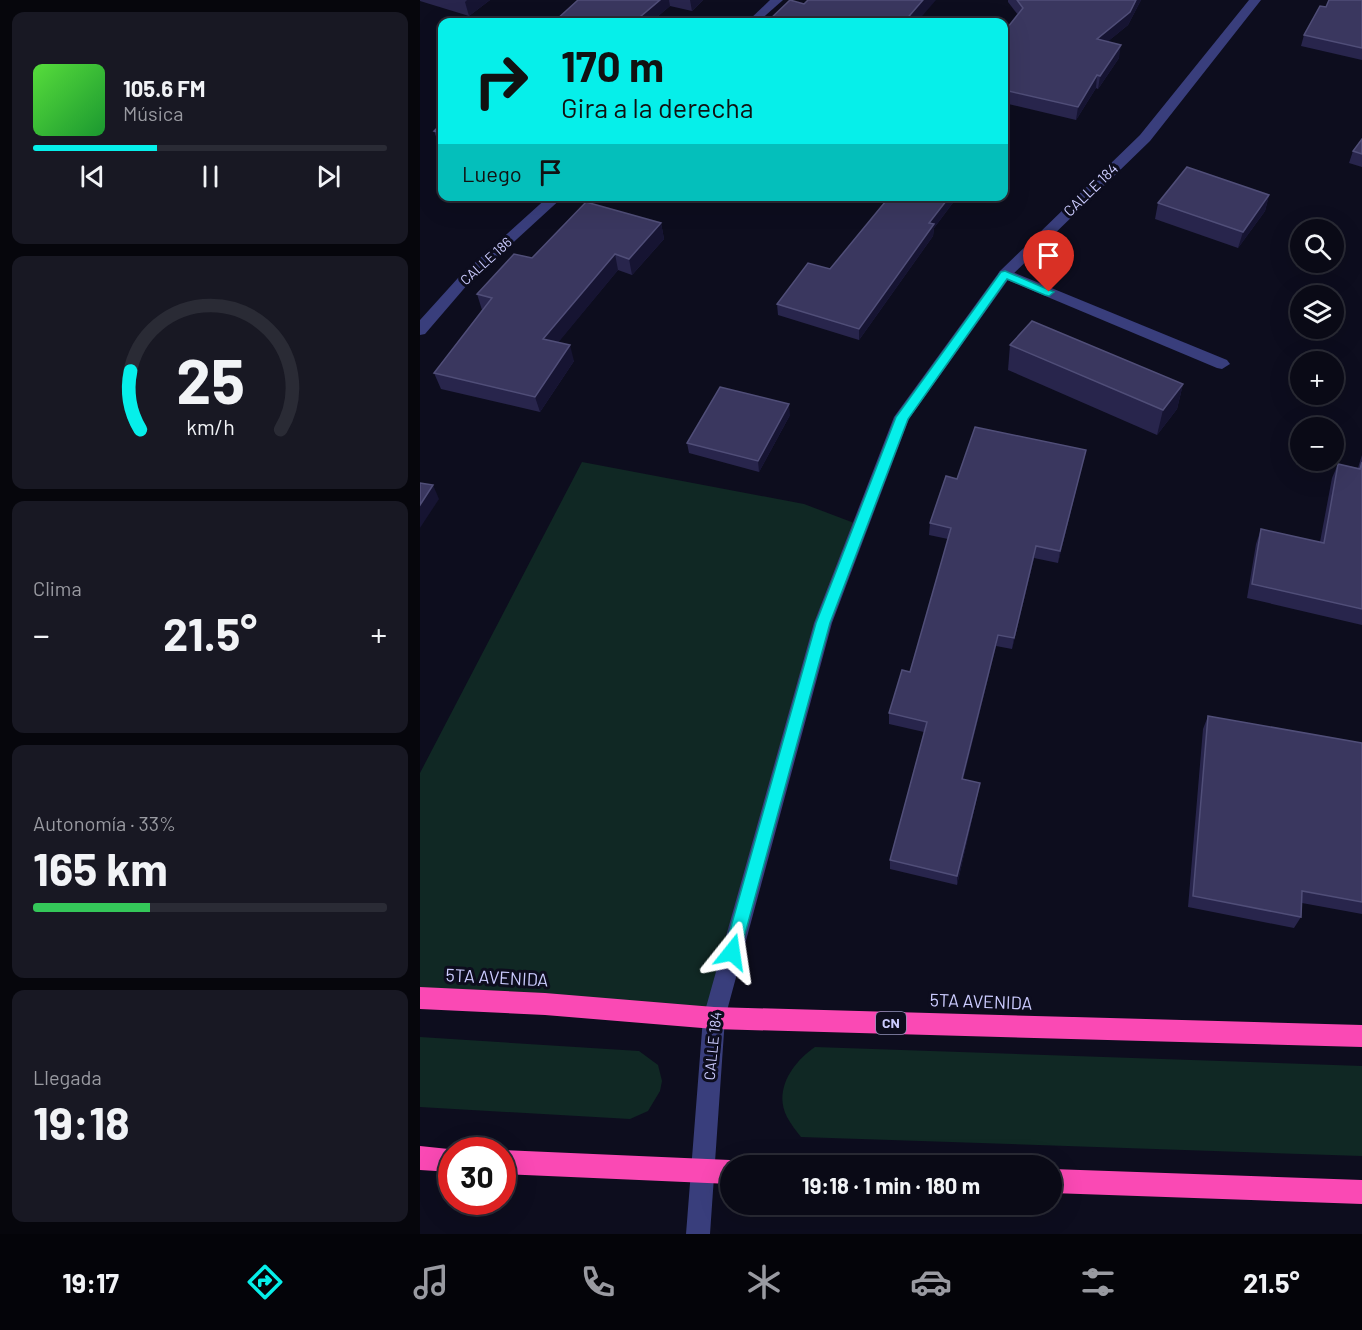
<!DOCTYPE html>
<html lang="es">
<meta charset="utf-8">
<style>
body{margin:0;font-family:Barlow,sans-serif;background:#181823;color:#f1f3f6;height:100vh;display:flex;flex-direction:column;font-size:22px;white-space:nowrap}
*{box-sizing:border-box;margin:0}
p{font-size:20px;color:#999aa1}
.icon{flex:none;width:33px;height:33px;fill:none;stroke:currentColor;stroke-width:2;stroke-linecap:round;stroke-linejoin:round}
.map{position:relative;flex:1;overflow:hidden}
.side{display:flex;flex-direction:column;gap:12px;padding:12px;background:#06060c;width:420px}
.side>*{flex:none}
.hud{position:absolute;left:18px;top:18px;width:570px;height:183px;border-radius:12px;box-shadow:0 6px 24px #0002,0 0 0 2px #2a2b35;background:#06efea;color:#111;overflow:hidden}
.tools{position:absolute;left:870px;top:219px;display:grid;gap:12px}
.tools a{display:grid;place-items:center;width:54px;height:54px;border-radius:50%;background:#0a0a16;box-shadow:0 6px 24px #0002,0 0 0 2px #2a2b35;font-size:30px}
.speed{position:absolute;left:18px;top:1137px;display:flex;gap:12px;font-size:30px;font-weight:700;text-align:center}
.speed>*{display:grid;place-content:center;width:78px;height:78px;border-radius:50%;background:#0a0a16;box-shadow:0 6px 24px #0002,0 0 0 2px #2a2b35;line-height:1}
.speed .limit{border:9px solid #d22;background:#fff;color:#111}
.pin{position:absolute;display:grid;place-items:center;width:51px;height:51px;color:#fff;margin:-62px -26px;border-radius:50% 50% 50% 0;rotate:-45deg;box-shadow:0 0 6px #0007}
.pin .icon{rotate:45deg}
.me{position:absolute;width:66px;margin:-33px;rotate:15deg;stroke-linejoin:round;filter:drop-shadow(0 0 4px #0008)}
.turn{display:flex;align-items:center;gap:21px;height:126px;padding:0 24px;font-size:27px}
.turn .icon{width:78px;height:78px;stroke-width:2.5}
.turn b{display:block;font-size:42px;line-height:51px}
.then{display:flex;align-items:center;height:57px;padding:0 24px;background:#0003;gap:12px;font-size:22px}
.big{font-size:45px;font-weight:700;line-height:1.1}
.side .tile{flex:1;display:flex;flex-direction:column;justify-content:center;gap:9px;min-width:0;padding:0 21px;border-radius:12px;background:#181823}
.side .dial{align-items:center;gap:0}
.dial svg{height:156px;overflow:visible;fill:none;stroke:#2a2b35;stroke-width:7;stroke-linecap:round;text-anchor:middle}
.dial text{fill:#f1f3f6;stroke:none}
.song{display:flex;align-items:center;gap:18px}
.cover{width:72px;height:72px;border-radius:9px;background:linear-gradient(135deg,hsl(110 70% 55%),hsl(130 70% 35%))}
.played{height:6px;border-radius:3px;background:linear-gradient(90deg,#06efea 35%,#2a2b35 35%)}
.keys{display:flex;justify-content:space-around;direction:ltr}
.heat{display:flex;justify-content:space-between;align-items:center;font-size:33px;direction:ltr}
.charge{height:9px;border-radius:4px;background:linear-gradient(90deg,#34c759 33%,#2a2b35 0)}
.trip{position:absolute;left:300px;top:1155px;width:342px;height:60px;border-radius:30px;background:#0a0a16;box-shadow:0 6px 24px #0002,0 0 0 2px #2a2b35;font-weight:700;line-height:60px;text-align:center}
.tab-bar{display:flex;height:96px;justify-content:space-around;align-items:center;background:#040409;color:#999aa1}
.tab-bar .icon{width:42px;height:42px}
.tab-bar .on{color:#06efea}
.tab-bar b{font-size:27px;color:#f1f3f6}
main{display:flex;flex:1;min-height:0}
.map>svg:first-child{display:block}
.green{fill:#102824}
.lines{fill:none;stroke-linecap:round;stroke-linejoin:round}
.lane{fill:#393e7c;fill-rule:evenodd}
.street{fill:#393e7c;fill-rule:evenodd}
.highway{fill:#fa49b4;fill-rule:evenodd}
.wall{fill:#28254c}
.shaded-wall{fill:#161432}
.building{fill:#3a375f;stroke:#504e78;stroke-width:1.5}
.route{fill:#06efea;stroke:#049b98;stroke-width:1.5}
.labels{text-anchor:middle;stroke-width:6;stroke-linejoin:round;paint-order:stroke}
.far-street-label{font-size:14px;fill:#cbcbfe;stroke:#0d0d1e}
.shield{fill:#0d0d1e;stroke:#9292bb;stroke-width:1.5}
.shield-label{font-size:14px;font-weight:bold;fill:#cbcbfe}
.street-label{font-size:15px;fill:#cbcbfe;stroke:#0d0d1e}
.near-street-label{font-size:18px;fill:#cbcbfe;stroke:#0d0d1e}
</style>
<main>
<section class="side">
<div class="tile">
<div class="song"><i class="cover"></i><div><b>105.6 FM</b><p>Música</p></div></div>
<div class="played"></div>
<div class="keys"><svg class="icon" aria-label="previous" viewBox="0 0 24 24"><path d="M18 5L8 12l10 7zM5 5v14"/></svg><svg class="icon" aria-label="pause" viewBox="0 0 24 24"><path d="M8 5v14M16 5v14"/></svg><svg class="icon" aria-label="next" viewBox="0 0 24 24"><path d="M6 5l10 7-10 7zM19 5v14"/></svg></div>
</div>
<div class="tile dial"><svg viewBox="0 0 100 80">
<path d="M14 69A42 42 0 1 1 86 69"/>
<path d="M14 69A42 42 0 0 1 9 39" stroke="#06efea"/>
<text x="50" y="56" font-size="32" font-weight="700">25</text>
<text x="50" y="72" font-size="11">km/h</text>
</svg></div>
<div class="tile"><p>Clima</p>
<div class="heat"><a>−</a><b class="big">21.5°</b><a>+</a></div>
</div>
<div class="tile"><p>Autonomía · 33%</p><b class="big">165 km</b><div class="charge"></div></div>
<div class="tile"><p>Llegada</p><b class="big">19:18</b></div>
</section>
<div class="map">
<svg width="942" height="1234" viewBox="0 0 942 1234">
<rect width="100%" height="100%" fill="#0d0d1e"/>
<g class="green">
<path d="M 162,462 L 384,504 L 442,526 L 403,623 L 294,1018 L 0,998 L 0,773 Z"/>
<path d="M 0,1037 L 219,1051 L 238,1065 L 242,1081 L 240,1091 L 228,1111 L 210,1119 L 0,1107 Z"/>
<path d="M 395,1047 L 942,1066 L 942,1156 L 381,1137 C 376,1131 371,1124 367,1117 C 353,1090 373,1062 395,1047 Z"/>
</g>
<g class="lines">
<path class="lane" d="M 585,269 L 807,360 L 810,364 L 802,369 L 797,368 L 580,277 L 578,274 L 580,271 Z"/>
<g class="street">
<path d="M 350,0 L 363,0 L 338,22 L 327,22 Z"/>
<path d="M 829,0 L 841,0 L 730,141 L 590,277 L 489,419 L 412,623 L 305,1018 L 290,1234 L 266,1234 L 283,1018 L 394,623 L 474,417 L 580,271 L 720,135 Z"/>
<path d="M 129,196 L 144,196 L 48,284 L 5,334 L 0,335 L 0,320 L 38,278 Z"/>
</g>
<g class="highway">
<path d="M 0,987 L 125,993 L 294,1007 L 942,1025 L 942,1047 L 294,1029 L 125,1015 L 0,1009 Z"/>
<path d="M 0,1146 L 38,1150 L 32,1150 L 32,1172 L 0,1170 Z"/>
<path d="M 81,1150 L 82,1150 L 310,1160 L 319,1166 L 310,1166 L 310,1184 L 82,1174 Z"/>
<path d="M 632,1169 L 942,1180 L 942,1204 L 632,1193 Z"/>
</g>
</g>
<g class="wall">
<path d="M 0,0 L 70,0 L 49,16 L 0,1 Z"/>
<path d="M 158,0 L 283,0 L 272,11 L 250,6 L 231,22 L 136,22 L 136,20 Z"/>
<path d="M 588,0 L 721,0 L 708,25 L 687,42 L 699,58 L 678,89 L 676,88 L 656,120 L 584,103 L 584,32 L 598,15 L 588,2 Z"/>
<path d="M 942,0 L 942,60 L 881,46 L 884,35 L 906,7 Z"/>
<path d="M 22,123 L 22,143 L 18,142 L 14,131 Z"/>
<path d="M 942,139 L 942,167 L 929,163 L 933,151 Z"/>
<path d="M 849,195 L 845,211 L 818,248 L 735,219 L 738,203 Z"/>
<path d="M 459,196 L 538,196 L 514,228 L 513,236 L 439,340 L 358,315 L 357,304 L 410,269 L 466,201 L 459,198 Z"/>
<path d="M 241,223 L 244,239 L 212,275 L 198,270 L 138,342 L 154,361 L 120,412 L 21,389 L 14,373 L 62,310 L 57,294 L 112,258 Z"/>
<path d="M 590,345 L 763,384 L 757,409 L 737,435 L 588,370 Z"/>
<path d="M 370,415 L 339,472 L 269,453 L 267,443 Z"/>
<path d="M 942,455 L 942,625 L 827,598 L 836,544 L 841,529 L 900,542 L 912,478 L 918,464 L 938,468 Z"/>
<path d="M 663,462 L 638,563 L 614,558 L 592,649 L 576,646 L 543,779 L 560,783 L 558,793 L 537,885 L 470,869 L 470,860 L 504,732 L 469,724 L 469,713 L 490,672 L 528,539 L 509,535 L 510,523 L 537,479 Z"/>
<path d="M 788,716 L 942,743 L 942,914 L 882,903 L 881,917 L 874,928 L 768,907 L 783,729 Z"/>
</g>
<g class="shaded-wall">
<path d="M 47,0 L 70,0 L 49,16 L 45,2 Z"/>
<path d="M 240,0 L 249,0 L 250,6 L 231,22 L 214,22 Z"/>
<path d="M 270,0 L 283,0 L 272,11 Z"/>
<path d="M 503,0 L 516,0 L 497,22 L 484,22 Z"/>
<path d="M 716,0 L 721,0 L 708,25 L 675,52 L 677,39 Z"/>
<path d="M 701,45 L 699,58 L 678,89 L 680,76 Z"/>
<path d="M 677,75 L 676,88 L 656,120 L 658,107 Z"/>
<path d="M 849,195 L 845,211 L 818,248 L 823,232 Z"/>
<path d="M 530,196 L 538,196 L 514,228 L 513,236 L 439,340 L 439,329 L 509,223 Z"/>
<path d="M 241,223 L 244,239 L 212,275 L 209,259 Z"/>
<path d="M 195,254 L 198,270 L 128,355 L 123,339 Z"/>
<path d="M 150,345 L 154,361 L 120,412 L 115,397 Z"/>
<path d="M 763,384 L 757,409 L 737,435 L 743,410 Z"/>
<path d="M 369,404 L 370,415 L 339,472 L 338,461 Z"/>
<path d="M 666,450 L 663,462 L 638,563 L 640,551 Z"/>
<path d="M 13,485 L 19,499 L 0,528 L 0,505 Z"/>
<path d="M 616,546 L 614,558 L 592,649 L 594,638 Z"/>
<path d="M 578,635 L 576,646 L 541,789 L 542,779 Z"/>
<path d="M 560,783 L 558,793 L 537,885 L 537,876 Z"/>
</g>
<g class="building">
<path d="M 158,0 L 240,0 L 214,22 L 144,22 L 136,20 Z"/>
<path d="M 370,0 L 384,4 L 388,0 L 503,0 L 484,22 L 347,22 Z"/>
<path d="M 597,0 L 716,0 L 710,12 L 677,39 L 701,45 L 680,76 L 677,75 L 658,107 L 584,90 L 584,32 L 603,8 Z"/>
<path d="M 909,0 L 942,0 L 942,48 L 884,35 L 900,6 L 906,7 Z"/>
<path d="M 22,123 L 22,133 L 14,131 Z"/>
<path d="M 942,139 L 942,154 L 933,151 Z"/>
<path d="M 767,167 L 849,195 L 823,232 L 738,203 Z"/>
<path d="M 470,196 L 530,196 L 509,223 L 514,224 L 439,329 L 357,304 L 388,263 L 410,269 Z"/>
<path d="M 166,202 L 241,223 L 209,259 L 195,254 L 123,339 L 150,345 L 115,397 L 14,373 L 72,298 L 57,294 L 94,254 L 112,258 Z"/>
<path d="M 612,321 L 763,384 L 743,410 L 590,345 Z"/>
<path d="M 300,387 L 369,404 L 338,461 L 267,443 Z"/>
<path d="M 555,427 L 666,450 L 640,551 L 616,546 L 594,638 L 578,635 L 542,779 L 560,783 L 537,876 L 470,860 L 507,722 L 469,713 L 482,670 L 490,672 L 531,528 L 510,523 L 526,476 L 537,479 Z"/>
<path d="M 942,462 L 942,609 L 832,584 L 841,529 L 904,543 L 918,464 L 940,469 Z"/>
<path d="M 0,483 L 13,485 L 0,505 Z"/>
<path d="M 788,716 L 942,743 L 942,902 L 882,891 L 881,917 L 773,896 Z"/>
</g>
<path class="route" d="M 585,271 L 634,292 L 629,296 L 625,295 L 587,279 L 488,419 L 410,623 L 320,952 L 318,958 L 312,960 L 307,958 L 304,952 L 396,623 L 476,417 L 581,272 Z"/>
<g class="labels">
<g class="far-street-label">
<text transform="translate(66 261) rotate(-42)" y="5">CALLE 186</text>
</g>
<rect class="shield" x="456" y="1012" width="30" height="22" rx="4.5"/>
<g class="shield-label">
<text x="471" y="1028">CN</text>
</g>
<g class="street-label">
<text transform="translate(671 190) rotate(-44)" y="5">CALLE 184</text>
<text transform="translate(293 1046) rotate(-84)" y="5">CALLE 184</text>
</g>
<g class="near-street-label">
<text transform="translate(77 978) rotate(3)" y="6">5TA AVENIDA</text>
<text transform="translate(561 1002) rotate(2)" y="6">5TA AVENIDA</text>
</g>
</g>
</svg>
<div class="tools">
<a><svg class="icon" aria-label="search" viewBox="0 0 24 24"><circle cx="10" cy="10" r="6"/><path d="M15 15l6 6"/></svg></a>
<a><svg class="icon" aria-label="layers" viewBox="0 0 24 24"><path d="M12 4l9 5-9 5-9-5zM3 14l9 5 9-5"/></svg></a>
<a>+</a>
<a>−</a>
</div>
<div class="speed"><div class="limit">30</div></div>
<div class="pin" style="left:629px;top:292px;background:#d93025"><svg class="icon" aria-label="arrive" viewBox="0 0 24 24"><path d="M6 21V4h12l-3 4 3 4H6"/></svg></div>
<svg class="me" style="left:312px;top:952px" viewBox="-20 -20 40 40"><path d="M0-17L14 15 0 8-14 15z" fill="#06efea" stroke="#fff" stroke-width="4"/></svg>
<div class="trip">19:18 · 1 min · 180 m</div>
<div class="hud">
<div class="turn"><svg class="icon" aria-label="right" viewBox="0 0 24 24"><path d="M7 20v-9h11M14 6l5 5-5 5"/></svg><div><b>170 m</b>Gira a la derecha</div></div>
<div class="then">Luego<svg class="icon" aria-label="arrive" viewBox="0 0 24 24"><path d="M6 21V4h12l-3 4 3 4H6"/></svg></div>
</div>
</div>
</main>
<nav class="tab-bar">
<b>19:17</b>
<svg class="icon on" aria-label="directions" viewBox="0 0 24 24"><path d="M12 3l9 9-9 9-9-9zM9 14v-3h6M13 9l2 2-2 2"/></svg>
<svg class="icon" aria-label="music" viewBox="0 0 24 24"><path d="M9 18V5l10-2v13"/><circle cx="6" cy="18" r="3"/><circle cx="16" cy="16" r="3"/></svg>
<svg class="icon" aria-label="phone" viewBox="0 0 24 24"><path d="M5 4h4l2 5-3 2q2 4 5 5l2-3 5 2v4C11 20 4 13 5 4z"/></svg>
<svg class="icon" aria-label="climate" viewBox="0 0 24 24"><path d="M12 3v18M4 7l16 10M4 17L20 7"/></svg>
<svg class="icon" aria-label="car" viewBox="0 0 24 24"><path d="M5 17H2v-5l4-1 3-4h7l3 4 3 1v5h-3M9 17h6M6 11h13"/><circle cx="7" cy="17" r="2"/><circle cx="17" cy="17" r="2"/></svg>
<svg class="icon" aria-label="filters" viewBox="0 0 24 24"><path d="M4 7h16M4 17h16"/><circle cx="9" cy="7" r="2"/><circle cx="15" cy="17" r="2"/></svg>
<b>21.5°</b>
</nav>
